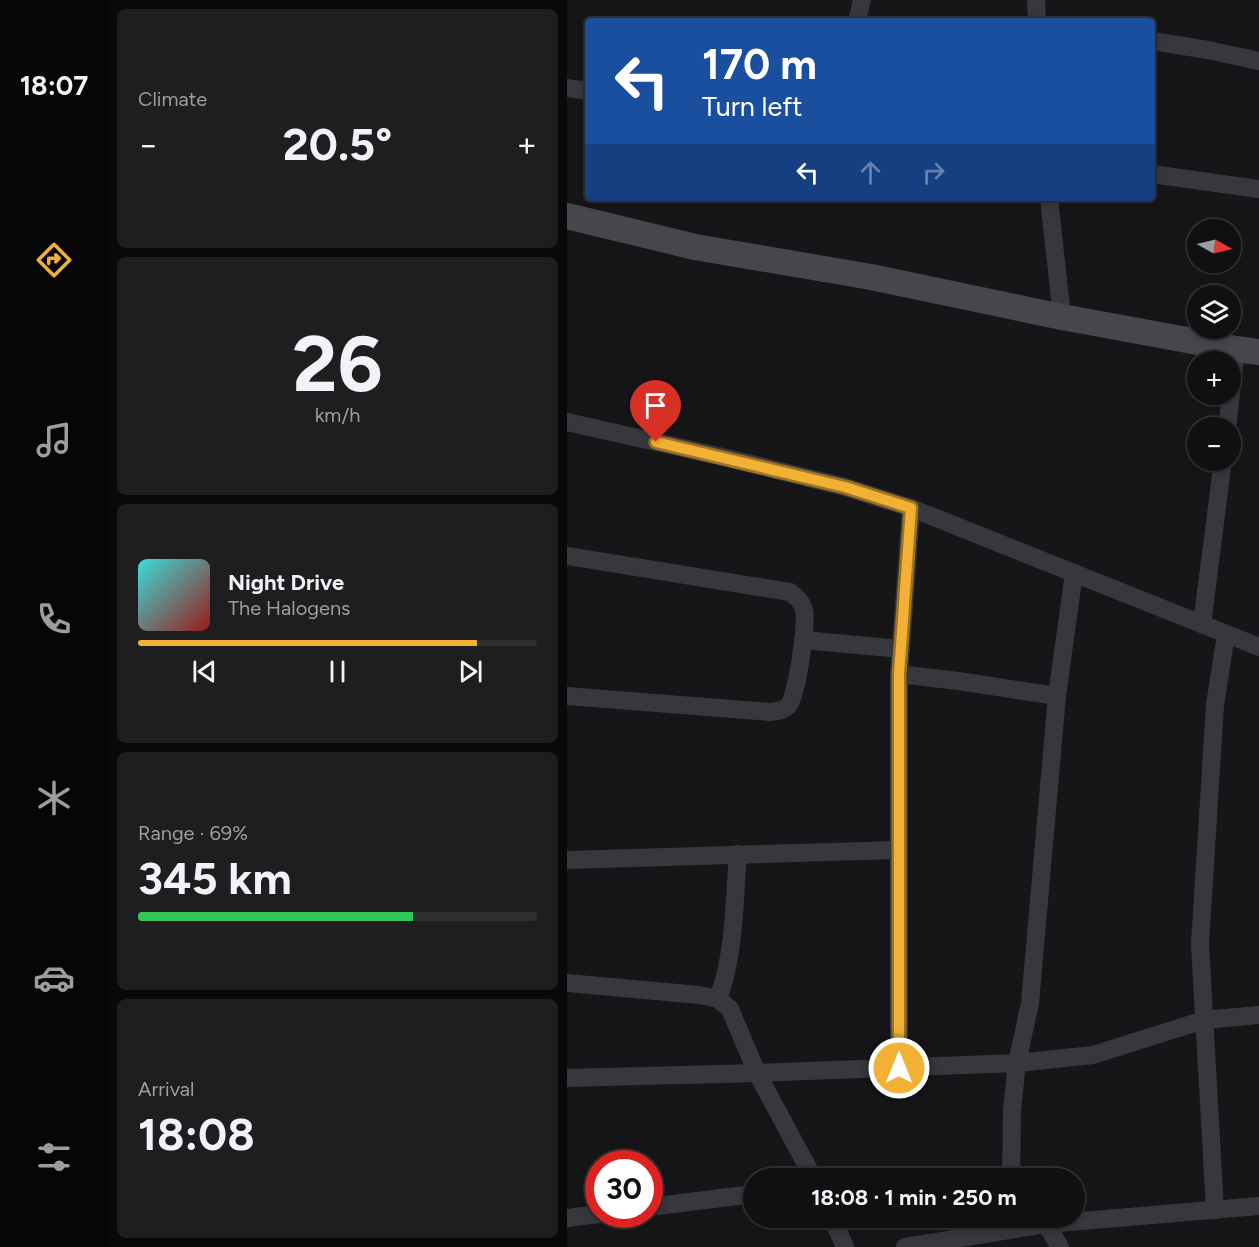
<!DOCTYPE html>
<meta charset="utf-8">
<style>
body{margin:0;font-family:Figtree,sans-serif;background:#1e1e20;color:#f1f3f6;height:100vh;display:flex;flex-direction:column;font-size:22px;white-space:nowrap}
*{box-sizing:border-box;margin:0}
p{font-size:20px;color:#9c9d9f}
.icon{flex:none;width:33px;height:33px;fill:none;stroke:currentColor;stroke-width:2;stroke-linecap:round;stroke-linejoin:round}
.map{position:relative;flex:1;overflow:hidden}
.drawer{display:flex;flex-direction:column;gap:9px;padding:9px;background:#09090a;width:459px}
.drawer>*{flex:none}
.banner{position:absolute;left:18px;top:18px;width:570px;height:183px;border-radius:6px;box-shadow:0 3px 9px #0003,0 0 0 2px #303032;background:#1a4fa0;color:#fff;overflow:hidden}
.needle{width:39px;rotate:98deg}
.controls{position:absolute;left:620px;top:219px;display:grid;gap:12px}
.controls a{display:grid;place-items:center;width:54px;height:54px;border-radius:50%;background:#101012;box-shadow:0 3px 9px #0003,0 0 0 2px #303032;font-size:30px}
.speed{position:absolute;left:18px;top:1150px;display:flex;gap:12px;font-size:30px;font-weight:700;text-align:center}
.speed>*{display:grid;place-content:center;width:78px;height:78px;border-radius:50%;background:#101012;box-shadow:0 3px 9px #0003,0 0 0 2px #303032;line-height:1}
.speed .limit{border:9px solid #d22;background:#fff;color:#111}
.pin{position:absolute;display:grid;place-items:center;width:51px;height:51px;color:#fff;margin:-62px -26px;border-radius:50% 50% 50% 0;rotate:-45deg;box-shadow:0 0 6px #0007}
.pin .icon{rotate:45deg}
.me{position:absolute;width:66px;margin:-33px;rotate:0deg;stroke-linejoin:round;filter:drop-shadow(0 0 4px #0008)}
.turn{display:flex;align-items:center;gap:21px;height:126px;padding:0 18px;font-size:27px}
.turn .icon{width:78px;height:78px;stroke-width:2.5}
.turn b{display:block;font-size:42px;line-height:51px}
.lanes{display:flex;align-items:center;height:57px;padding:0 18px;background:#0003;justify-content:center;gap:30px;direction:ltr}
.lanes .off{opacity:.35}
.big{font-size:45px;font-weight:700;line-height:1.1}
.drawer .widget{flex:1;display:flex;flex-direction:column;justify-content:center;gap:9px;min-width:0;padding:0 21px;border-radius:9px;background:#1e1e20}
.drawer .dial{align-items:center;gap:0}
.dial b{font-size:78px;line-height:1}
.song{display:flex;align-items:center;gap:18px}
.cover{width:72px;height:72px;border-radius:9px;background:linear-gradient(135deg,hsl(180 70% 55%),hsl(0 70% 35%))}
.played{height:6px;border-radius:3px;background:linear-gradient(90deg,#f2b134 85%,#303032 85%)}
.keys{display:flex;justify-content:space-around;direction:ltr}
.heat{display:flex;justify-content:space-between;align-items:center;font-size:33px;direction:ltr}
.charge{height:9px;border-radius:4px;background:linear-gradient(90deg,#34c759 69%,#303032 0)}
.trip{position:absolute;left:176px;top:1168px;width:342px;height:60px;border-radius:30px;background:#101012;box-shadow:0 3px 9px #0003,0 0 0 2px #303032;font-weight:700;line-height:60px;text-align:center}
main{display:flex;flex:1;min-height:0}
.tab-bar{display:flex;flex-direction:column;width:108px;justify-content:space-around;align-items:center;background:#060607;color:#9c9d9f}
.tab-bar .icon{width:42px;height:42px}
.tab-bar .current{color:#f2b134}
.tab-bar b{font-size:27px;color:#f1f3f6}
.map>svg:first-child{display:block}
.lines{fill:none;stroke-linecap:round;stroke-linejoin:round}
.street{stroke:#37383d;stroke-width:18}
.secondary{stroke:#45474d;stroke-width:26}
.route-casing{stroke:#9d7322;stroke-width:15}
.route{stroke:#f2b134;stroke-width:10}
</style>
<main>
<nav class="tab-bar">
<b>18:07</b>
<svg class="icon current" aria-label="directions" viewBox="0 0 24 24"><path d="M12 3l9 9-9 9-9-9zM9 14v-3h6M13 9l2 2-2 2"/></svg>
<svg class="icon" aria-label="music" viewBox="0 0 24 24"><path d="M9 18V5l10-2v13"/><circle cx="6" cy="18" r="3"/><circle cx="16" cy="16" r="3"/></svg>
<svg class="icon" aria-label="phone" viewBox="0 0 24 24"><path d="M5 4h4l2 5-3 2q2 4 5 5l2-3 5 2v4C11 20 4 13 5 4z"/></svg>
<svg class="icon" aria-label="climate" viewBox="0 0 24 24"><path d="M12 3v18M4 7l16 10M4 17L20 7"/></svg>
<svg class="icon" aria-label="car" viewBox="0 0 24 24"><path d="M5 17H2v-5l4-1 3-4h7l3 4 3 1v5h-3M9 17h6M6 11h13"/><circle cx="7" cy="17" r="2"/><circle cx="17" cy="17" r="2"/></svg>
<svg class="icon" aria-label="filters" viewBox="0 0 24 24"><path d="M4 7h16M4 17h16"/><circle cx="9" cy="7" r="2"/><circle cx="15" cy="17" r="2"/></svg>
</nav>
<section class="drawer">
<div class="widget"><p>Climate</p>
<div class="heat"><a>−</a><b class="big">20.5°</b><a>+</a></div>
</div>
<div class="widget dial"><b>26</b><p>km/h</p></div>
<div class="widget">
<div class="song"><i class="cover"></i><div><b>Night Drive</b><p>The Halogens</p></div></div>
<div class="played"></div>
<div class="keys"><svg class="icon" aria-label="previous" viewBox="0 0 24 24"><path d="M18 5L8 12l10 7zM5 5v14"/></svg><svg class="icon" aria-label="pause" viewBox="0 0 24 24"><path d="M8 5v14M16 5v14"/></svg><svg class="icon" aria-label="next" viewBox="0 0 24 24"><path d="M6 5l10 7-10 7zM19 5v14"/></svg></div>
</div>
<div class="widget"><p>Range · 69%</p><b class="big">345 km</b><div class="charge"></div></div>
<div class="widget"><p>Arrival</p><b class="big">18:08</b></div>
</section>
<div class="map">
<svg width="692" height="1247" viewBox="0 0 692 1247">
<rect width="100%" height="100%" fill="#161618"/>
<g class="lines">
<g class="street">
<path d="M 469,0 L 470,21"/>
<path d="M 290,21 L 295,0"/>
<path d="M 585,41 L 641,50 L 692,61"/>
<path d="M 0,88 L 21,91"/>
<path d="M 585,174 L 692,189"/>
<path d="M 482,198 L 495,317"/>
<path d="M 0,422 L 156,457 L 278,487 L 344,508 L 692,647"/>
<path d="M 660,428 L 669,349"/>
<path d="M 0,556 L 223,592 C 230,597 235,602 237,610 C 240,624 230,697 221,706 C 216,711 210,711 203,712 L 0,696"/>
<path d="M 635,624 L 656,460"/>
<path d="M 236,640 L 334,649"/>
<path d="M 332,674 L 391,681 L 490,696"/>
<path d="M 0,860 L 331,850"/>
<path d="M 0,983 L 132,995 L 151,999 L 163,1009 L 190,1073 L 247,1179"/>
<path d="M 151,999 C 168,953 167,903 171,854"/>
<path d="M 332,1068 L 332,674 L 344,508"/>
<path d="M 0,1078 L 190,1073 L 450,1063 L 526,1055 L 637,1020 L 692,1015"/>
<path d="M 444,1179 L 445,1110 L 450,1063 L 463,1003 L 490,696 L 507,573"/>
<path d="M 82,1207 L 186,1194"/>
<path d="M 648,1210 L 633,944 L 648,705 L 659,634"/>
<path d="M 0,1218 L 32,1214"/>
<path d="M 265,1218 L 278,1247"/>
<path d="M 479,1224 L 493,1247"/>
<path d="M 338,1247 L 479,1224 L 692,1206"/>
</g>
<path class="secondary" d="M 0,216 L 128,247 L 304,277 L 495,317 L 669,349 L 692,352"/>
</g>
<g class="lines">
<defs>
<path id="route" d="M 89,442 L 278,487 L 344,508 L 332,674 L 332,1068"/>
</defs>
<use href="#route" class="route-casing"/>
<use href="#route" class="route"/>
</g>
</svg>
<div class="controls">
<a><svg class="needle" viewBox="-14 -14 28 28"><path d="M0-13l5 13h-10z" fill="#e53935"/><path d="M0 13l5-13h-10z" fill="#9c9d9f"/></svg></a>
<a><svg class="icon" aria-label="layers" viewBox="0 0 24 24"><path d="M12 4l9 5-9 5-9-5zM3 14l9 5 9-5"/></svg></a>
<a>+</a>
<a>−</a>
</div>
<div class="speed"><div class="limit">30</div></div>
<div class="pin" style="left:89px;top:442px;background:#d93025"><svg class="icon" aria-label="arrive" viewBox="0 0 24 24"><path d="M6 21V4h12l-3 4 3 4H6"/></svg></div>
<svg class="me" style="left:332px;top:1068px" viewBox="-20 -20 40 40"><circle r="17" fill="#f2b134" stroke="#fff" stroke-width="3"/><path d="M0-11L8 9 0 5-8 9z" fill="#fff"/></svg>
<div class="trip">18:08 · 1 min · 250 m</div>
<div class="banner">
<div class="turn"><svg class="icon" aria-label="left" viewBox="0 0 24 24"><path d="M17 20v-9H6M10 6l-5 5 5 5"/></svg><div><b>170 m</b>Turn left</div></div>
<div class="lanes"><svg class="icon" aria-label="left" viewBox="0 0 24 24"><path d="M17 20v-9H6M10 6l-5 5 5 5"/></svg><svg class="icon off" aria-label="ahead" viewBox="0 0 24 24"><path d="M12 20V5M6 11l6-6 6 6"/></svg><svg class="icon off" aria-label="right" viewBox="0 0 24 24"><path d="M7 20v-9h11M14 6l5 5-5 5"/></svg></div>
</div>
</div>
</main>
